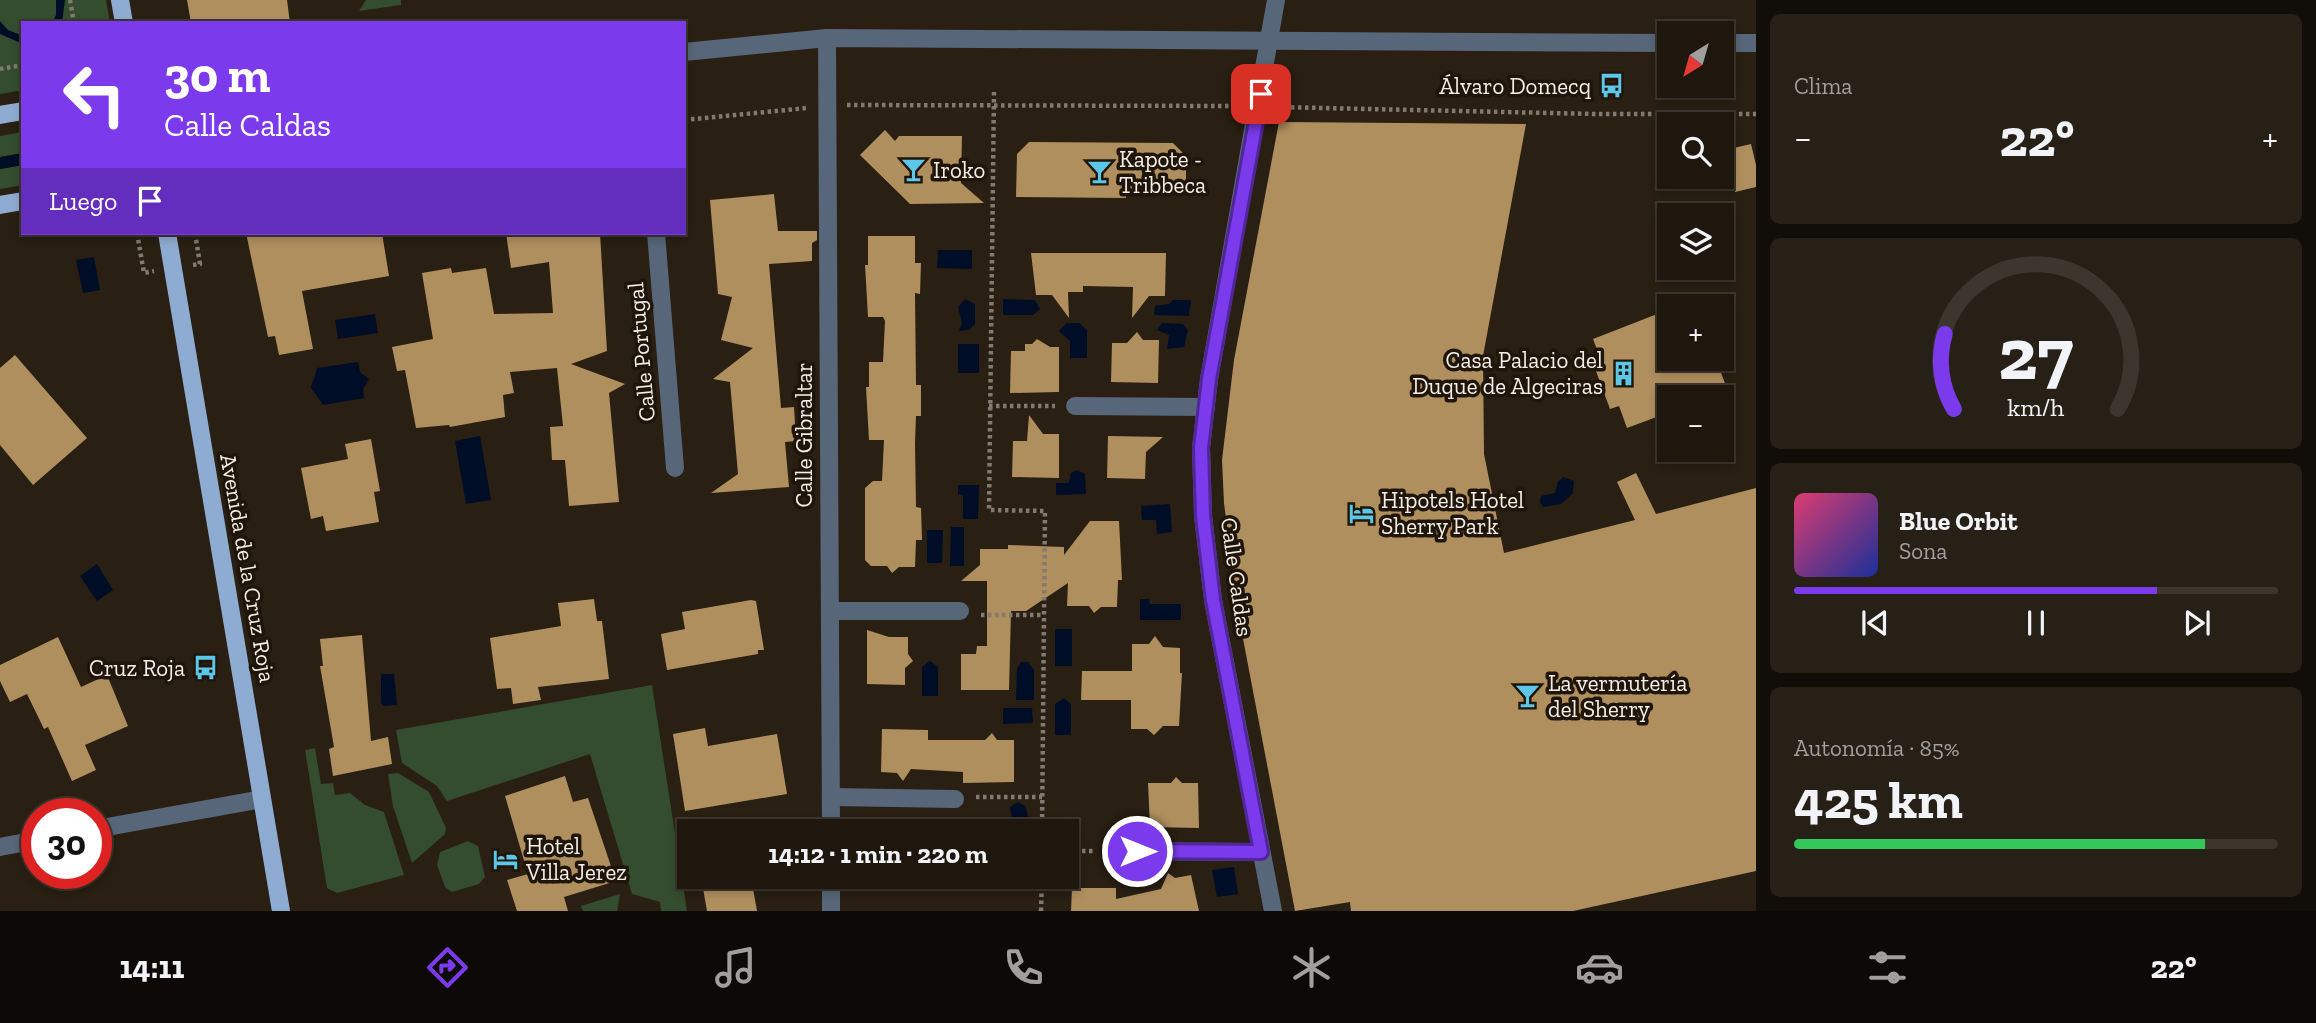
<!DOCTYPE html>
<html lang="es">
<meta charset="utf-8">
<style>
body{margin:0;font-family:"Zilla Slab",serif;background:#272017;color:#f1f3f6;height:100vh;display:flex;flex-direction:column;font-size:26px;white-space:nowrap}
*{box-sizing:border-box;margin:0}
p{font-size:23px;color:#a19f9e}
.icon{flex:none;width:38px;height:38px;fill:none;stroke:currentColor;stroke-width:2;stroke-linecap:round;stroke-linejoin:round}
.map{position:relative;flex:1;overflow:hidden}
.details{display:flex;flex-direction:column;gap:14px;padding:14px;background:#110d08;width:560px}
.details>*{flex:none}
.hud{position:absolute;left:21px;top:21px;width:665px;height:214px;border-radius:0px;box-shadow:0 4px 10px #0003,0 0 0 2px #3c362e;background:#7c3aed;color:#fff;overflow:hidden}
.needle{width:46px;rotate:217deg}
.controls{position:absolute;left:1657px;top:21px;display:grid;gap:14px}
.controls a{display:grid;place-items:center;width:77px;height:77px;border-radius:0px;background:#1f170e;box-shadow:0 4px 10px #0003,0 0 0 2px #3c362e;font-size:35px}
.speed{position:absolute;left:21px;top:798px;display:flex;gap:14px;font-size:35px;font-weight:700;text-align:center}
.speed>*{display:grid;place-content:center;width:91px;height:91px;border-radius:50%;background:#1f170e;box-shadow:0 4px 10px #0003,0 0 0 2px #3c362e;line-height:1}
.speed .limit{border:10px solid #d22;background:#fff;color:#111}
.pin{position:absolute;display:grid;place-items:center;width:60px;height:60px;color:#fff;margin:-30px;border-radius:14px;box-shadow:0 4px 10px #0006}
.me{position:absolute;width:77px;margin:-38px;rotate:90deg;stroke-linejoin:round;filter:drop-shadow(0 0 5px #0008)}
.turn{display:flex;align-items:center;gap:24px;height:147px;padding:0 28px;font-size:32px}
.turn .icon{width:91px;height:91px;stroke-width:2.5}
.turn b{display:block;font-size:49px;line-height:60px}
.then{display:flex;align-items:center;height:66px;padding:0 28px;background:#0003;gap:14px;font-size:26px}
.big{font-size:52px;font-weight:800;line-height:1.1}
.details .tile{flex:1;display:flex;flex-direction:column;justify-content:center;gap:10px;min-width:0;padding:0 24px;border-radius:10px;background:#272017}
.details .dial{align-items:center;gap:0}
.dial svg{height:182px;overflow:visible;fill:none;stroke:#3c362e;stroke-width:7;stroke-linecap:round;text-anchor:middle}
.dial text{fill:#f1f3f6;stroke:none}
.song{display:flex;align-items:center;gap:21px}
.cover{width:84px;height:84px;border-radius:10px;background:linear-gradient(135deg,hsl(340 70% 55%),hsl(230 70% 35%))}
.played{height:7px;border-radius:4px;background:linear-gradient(90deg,#7c3aed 75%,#3c362e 75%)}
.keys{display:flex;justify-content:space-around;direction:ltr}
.heat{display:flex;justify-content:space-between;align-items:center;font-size:38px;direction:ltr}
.charge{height:10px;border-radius:5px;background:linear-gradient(90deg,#34c759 85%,#3c362e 0)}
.trip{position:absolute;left:677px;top:819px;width:402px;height:70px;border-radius:0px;background:#1f170e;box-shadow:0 4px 10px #0003,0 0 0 2px #3c362e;font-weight:800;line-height:70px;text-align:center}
.dock{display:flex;height:112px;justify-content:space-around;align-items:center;background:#0c0906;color:#a19f9e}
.dock .icon{width:49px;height:49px}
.dock .active{color:#7c3aed}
.dock b{font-size:32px;color:#f1f3f6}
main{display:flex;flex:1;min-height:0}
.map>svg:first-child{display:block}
.green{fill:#344d2e}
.water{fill:#000d26}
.building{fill:#b08f5f}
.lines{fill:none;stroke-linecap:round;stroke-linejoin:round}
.path{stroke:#827a70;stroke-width:4.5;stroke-dasharray:3.5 3.5;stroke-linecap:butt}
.minor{stroke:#576678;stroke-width:18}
.major{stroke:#8eacd2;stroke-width:18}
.route-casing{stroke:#51269a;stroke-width:18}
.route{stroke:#7c3aed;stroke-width:12}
.labels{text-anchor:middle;stroke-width:7;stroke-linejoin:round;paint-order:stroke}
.poi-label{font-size:23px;fill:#f5eee6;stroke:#1f150a;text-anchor:start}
.street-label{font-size:23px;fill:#f5eee6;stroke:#1f150a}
</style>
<main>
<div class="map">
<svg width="1756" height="911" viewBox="0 0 1756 911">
<rect width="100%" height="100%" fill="#291f13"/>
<g class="green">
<path d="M 0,0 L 106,0 L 110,23 L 23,23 L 23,90 L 0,94 Z"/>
<path d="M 366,0 L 401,0 L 401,5 L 359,11 Z"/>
<path d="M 23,132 L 23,153 L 0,157 L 0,136 Z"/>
<path d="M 23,165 L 23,185 L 0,189 L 0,169 Z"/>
<path d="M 652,685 L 687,911 L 661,911 L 660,902 L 632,894 L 590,754 L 447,801 L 437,786 L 402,763 L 396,730 Z"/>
<path d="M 315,748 L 321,784 L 333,783 L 335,795 L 350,793 L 365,805 L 384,812 L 404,875 L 337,893 L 327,888 L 305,750 Z"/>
<path d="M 398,773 L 429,792 L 446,828 L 445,834 L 412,863 L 393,806 L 388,774 Z"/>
<path d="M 468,841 L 478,846 L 485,877 L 479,884 L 452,892 L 445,887 L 437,865 L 440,852 Z"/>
<path d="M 620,894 L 617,911 L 583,911 L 581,906 Z"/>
</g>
<g class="water">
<path d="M 56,0 L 65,0 L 62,23 L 52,23 L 56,15 Z"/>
<path d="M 0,21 L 8,30 L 23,36 L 23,44 L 0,34 Z"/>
<path d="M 23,153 L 23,165 L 0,169 L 0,157 Z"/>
<path d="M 938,250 L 972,250 L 972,269 L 937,268 Z"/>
<path d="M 94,257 L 100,290 L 83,293 L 76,260 Z"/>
<path d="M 965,299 L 975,304 L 975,324 L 969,330 L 959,331 L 962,323 L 958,307 Z"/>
<path d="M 1003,299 L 1035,300 L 1040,309 L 1033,315 L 1003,315 Z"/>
<path d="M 1173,300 L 1191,300 L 1189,316 L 1154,315 L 1155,306 L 1169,304 Z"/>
<path d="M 375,314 L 378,333 L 338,339 L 335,320 Z"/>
<path d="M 1067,323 L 1079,323 L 1087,330 L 1087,358 L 1070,358 L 1070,341 L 1059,331 Z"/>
<path d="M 1162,323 L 1183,324 L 1188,330 L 1184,347 L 1167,349 L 1169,335 L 1157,330 Z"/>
<rect x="958" y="344" width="21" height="29"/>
<path d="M 358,362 L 360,372 L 369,379 L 363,389 L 364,398 L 323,405 C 306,378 310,397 317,368 Z"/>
<path d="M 480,436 L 491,500 L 466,504 L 455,441 Z"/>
<path d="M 1076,470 L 1085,474 L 1086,494 L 1056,495 L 1056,483 L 1069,483 L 1071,473 Z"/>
<path d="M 1563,477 L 1574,481 L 1573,493 L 1561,504 L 1543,507 L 1540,502 L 1541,496 L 1555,493 L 1558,482 Z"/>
<path d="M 958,485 L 979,485 L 978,519 L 963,519 L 963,495 L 958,494 Z"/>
<path d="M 1170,504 L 1172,532 L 1157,534 L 1156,520 L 1142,520 L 1141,506 Z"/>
<path d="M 951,527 L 964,527 L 964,566 L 950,566 Z"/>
<path d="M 927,530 L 943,530 L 942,563 L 927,563 Z"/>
<path d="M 97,564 L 113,590 L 97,601 L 80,576 Z"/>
<path d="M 1140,599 L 1149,599 L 1150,604 L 1181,604 L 1181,620 L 1140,620 Z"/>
<rect x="1055" y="629" width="17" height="37"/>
<path d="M 930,661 L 938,667 L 938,696 L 922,696 L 922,667 Z"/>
<path d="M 1021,662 L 1028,662 L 1034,670 L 1034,700 L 1016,700 L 1017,669 Z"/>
<path d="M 381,674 L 394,674 L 397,705 L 384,706 L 381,703 Z"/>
<path d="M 1064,698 L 1071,704 L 1071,735 L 1055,735 L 1055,704 Z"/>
<path d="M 1003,708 L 1032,708 L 1033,723 L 1003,724 Z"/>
<path d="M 1018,802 L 1025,806 L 1033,831 L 1014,831 L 1010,807 Z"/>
<path d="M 779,820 L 794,820 L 795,831 L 778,831 Z"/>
<path d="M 1234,867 L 1238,894 L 1217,897 L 1212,870 Z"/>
<path d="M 869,877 L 907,877 L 912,883 L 906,890 L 869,891 Z"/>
</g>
<g class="building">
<path d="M 187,0 L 287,0 L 290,23 L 191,23 Z"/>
<path d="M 1279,122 L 1526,124 L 1483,356 L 1484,454 L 1504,553 L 1635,520 L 1617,482 L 1636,473 L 1656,514 L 1756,488 L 1756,871 L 1573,911 L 1351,911 L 1350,902 L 1295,911 L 1240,623 L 1224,503 L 1222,460 L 1234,360 Z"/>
<path d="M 885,130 L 895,141 L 899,136 L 962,136 L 961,183 L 984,203 L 910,204 L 860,155 Z"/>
<path d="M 1029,142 L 1173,143 L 1186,156 L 1186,179 L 1174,192 L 1126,191 L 1126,198 L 1016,197 L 1017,154 Z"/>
<path d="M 1751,144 L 1756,165 L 1756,187 L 1735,192 L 1725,150 Z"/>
<path d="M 774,194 L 778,231 L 817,231 L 817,240 L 812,243 L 812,261 L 769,264 L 781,408 L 794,407 L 796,441 L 785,442 L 789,487 L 711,493 L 738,474 L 730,382 L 713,379 L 753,348 L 721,340 L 732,297 L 718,294 L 710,200 Z"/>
<path d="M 246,233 L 382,233 L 389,276 L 302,291 L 313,349 L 279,355 L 275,336 L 268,337 Z"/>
<path d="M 506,233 L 600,233 L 607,351 L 571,364 L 625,384 L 609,393 L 619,502 L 569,506 L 565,460 L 552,460 L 550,427 L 563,426 L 557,368 L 510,372 L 514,393 L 503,395 L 505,417 L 450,427 L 449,425 L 416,428 L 405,370 L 397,371 L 392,347 L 433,339 L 422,273 L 451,268 L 452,273 L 486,268 L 494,314 L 553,313 L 549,262 L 511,268 Z"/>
<path d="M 868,236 L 915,236 L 915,263 L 921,263 L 920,294 L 915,293 L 916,385 L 921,385 L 921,416 L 916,416 L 915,443 L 916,507 L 921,508 L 922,540 L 916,540 L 915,567 L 899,567 L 892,573 L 887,566 L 871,566 L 865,560 L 865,488 L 873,481 L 882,481 L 884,440 L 869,440 L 866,387 L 869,387 L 869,362 L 883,362 L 885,321 L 883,317 L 868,317 L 865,265 L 868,265 Z"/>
<path d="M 1031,253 L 1166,253 L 1165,296 L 1149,296 L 1132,318 L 1133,287 L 1083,286 L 1083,292 L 1068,292 L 1069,318 L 1052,295 L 1036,295 Z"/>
<path d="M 1670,309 L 1670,359 L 1716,359 L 1727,389 L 1707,397 L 1670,397 L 1670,412 L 1627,428 L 1619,406 L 1610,409 L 1593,363 L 1601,360 L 1593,339 Z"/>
<path d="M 1137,332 L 1143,340 L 1159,340 L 1158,383 L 1111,382 L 1112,343 L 1127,343 Z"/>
<path d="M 1037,339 L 1050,347 L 1059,347 L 1059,392 L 1010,393 L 1011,351 L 1025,351 L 1025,344 L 1032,344 Z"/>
<path d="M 15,355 L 87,438 L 33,485 L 0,445 L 0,368 Z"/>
<path d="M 1029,415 L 1043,434 L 1059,434 L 1059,478 L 1012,477 L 1013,441 L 1027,441 Z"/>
<path d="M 1108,436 L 1163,437 L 1146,452 L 1145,479 L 1107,478 Z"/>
<path d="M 371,439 L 380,491 L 374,492 L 379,522 L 326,531 L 323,516 L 311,519 L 301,468 L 348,459 L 345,444 Z"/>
<path d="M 1090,521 L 1119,521 L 1122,580 L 1118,580 L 1117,607 L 1101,607 L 1094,613 L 1089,606 L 1067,606 L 1068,583 L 1026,611 L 1011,611 L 1009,690 L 961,690 L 961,654 L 976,654 L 977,646 L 987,646 L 987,581 L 961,581 L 980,565 L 980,549 L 1008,549 L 1008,545 L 1064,547 L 1064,555 Z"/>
<path d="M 594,599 L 597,621 L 602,621 L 609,679 L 538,687 L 541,700 L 513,704 L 511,688 L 497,689 L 490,638 L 561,626 L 558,603 Z"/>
<path d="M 751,600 L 756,601 L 764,650 L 758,650 L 758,654 L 667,670 L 661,634 L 685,629 L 682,612 Z"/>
<path d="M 867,630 L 889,637 L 908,637 L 908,654 L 913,661 L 905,668 L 905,685 L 867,684 Z"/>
<path d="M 362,635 L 371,741 L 388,737 L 392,764 L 333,776 L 329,749 L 334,747 L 320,666 L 323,666 L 320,639 Z"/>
<path d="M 1155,636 L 1163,647 L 1180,648 L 1180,673 L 1182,673 L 1179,726 L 1163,726 L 1154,735 L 1147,729 L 1131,729 L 1131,700 L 1081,700 L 1082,671 L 1132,671 L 1132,644 L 1149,644 Z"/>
<path d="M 58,637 L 81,687 L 107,675 L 128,726 L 85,745 L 96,770 L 72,781 L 48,727 L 44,729 L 27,694 L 10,702 L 0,681 L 0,665 Z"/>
<path d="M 705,728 L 708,746 L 777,734 L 787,794 L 685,811 L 673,734 Z"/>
<path d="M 882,729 L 928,730 L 928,740 L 985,740 L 992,733 L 997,740 L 1014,740 L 1014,782 L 963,783 L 963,772 L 911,769 L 903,781 L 897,773 L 881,772 Z"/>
<path d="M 565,776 L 573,802 L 588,798 L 616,881 L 564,897 L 568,911 L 517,911 L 507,880 L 528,874 L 505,796 Z"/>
<path d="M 1176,777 L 1182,783 L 1198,783 L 1199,828 L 1150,827 L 1148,783 L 1171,783 Z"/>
<path d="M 1168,873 L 1175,878 L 1191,875 L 1199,911 L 1071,911 L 1072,888 L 1116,888 L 1116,899 L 1161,889 Z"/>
<path d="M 701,877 L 751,877 L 757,911 L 707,911 Z"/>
</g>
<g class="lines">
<g class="path">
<path d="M 70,0 L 74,23"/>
<path d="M 0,69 L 23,65"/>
<path d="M 994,92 L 989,510 L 1045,511 L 1042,831"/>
<path d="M 847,105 L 1237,106"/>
<path d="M 1277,107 L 1595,114 L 1756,114"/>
<path d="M 684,120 L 807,108"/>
<path d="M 137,233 L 144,273 L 154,271"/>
<path d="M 193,265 L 200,264 L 195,233"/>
<path d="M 989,406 L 1055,406"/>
<path d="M 981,615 L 1044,615"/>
<path d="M 976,797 L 1042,797"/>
<path d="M 1068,851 L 1095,851"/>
<path d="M 1041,911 L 1042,877"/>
</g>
<g class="minor">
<path d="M 827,38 L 831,831"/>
<path d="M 1722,43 L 1756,43"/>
<path d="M 684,52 L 827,38 L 1670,43"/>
<path d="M 656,233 L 675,468"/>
<path d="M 1075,406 L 1206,407"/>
<path d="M 830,611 L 960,611"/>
<path d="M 831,797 L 955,799"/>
<path d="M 96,829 L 262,799"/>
<path d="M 0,847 L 37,840"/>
<path d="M 1113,851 L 1261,852"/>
<path d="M 831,877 L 831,911"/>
<path d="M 1273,911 L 1213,600 L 1203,516 L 1201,448 L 1209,379 L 1276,0"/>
</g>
<g class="major">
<path d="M 120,0 L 124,23"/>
<path d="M 0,115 L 23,111"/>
<path d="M 0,205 L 23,201"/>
<path d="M 167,233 L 281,911"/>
</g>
</g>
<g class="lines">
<defs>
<path id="route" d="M 1137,851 L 1261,852 L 1213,600 L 1203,516 L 1201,448 L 1209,379 L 1261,94"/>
</defs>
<use href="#route" class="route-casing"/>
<use href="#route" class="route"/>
</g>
<defs>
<symbol id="bus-bare" viewBox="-9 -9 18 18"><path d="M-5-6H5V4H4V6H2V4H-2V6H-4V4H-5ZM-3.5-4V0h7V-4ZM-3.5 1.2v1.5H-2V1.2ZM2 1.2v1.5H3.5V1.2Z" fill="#5cc7e8" stroke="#1f150a" stroke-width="2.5" paint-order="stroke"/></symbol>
<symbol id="bar-bare" viewBox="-9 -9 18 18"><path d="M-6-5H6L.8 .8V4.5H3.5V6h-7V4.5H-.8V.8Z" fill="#5cc7e8" stroke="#1f150a" stroke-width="2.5" paint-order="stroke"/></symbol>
<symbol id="building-bare" viewBox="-9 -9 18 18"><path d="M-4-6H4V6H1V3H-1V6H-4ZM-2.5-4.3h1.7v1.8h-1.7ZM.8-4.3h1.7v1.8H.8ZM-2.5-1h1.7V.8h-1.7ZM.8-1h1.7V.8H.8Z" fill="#5cc7e8" stroke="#1f150a" stroke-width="2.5" paint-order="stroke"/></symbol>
<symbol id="hotel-bare" viewBox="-9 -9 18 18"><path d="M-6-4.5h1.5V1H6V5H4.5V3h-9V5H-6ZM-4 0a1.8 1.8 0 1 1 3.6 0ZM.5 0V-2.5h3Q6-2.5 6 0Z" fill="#5cc7e8" stroke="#1f150a" stroke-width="2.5" paint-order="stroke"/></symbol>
</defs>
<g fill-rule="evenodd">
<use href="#bus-bare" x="1594" y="68" width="35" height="35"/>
<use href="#bar-bare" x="896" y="152" width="35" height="35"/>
<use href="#bar-bare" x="1082" y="154" width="35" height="35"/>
<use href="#building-bare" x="1606" y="356" width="35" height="35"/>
<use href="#hotel-bare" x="1344" y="496" width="35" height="35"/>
<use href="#bus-bare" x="188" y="650" width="35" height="35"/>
<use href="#bar-bare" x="1510" y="678" width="35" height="35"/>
<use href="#hotel-bare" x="488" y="842" width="35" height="35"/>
</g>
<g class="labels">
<g class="poi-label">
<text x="1591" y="94" text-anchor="end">Álvaro Domecq</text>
<text x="1119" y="167">Kapote -<tspan x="1119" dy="26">Tribbeca</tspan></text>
<text x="933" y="178">Iroko</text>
<text x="1603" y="368" text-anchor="end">Casa Palacio del<tspan x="1603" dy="26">Duque de Algeciras</tspan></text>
<text x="1381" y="508">Hipotels Hotel<tspan x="1381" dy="26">Sherry Park</tspan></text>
<text x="185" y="676" text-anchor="end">Cruz Roja</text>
<text x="1548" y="691">La vermutería<tspan x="1548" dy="26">del Sherry</tspan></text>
<text x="526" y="854">Hotel<tspan x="526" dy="26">Villa Jerez</tspan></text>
</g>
<g class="street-label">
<text transform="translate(641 352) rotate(-95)" y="8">Calle Portugal</text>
<text transform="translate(804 435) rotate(-90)" y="8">Calle Gibraltar</text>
<text transform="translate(248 568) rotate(80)" y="8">Avenida de la Cruz Roja</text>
<text transform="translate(1237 577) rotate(82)" y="8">Calle Caldas</text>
</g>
</g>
</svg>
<div class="controls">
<a><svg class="needle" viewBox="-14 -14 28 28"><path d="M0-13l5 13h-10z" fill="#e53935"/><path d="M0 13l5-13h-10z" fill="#a19f9e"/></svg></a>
<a><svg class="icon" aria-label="search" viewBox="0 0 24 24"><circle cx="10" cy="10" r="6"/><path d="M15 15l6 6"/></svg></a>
<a><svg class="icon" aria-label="layers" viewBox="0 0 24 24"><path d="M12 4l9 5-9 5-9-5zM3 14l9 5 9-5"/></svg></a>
<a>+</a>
<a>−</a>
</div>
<div class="speed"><div class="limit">30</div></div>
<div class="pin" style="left:1261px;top:94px;background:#d93025"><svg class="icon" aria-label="arrive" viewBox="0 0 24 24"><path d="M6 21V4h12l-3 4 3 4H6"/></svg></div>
<svg class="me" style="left:1137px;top:851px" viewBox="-20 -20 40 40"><circle r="17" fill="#7c3aed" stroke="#fff" stroke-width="3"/><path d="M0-11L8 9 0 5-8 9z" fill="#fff"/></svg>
<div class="trip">14:12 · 1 min · 220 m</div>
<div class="hud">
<div class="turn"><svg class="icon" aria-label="left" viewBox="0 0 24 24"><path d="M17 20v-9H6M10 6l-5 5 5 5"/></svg><div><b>30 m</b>Calle Caldas</div></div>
<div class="then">Luego<svg class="icon" aria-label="arrive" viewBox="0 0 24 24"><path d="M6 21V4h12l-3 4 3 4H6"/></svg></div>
</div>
</div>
<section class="details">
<div class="tile"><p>Clima</p>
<div class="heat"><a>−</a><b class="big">22°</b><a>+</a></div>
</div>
<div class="tile dial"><svg viewBox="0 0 100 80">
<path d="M14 69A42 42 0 1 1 86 69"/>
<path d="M14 69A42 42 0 0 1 10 36" stroke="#7c3aed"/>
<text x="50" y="56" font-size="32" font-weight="700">27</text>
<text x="50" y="72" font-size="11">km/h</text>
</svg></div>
<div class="tile">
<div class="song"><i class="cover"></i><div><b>Blue Orbit</b><p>Sona</p></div></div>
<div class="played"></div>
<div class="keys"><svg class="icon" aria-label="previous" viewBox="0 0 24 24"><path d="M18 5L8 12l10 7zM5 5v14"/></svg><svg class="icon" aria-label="pause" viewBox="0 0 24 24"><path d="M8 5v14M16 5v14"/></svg><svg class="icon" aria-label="next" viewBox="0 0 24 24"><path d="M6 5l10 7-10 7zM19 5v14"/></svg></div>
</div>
<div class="tile"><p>Autonomía · 85%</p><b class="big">425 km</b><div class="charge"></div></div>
</section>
</main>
<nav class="dock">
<b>14:11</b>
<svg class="icon active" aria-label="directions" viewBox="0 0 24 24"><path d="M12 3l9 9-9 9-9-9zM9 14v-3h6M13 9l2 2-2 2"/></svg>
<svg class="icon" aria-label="music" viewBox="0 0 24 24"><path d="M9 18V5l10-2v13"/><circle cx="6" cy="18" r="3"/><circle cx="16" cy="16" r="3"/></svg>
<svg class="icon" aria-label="phone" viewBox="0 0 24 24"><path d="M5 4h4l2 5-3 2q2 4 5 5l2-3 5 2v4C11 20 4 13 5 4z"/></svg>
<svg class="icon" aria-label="climate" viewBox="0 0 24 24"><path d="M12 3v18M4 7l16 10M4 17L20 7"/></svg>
<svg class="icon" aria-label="car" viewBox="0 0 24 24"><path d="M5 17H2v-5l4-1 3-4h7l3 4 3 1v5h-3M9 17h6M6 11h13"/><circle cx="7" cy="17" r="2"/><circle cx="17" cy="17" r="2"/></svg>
<svg class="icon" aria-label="filters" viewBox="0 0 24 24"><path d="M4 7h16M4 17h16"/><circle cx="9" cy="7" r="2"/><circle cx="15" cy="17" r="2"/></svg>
<b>22°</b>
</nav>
